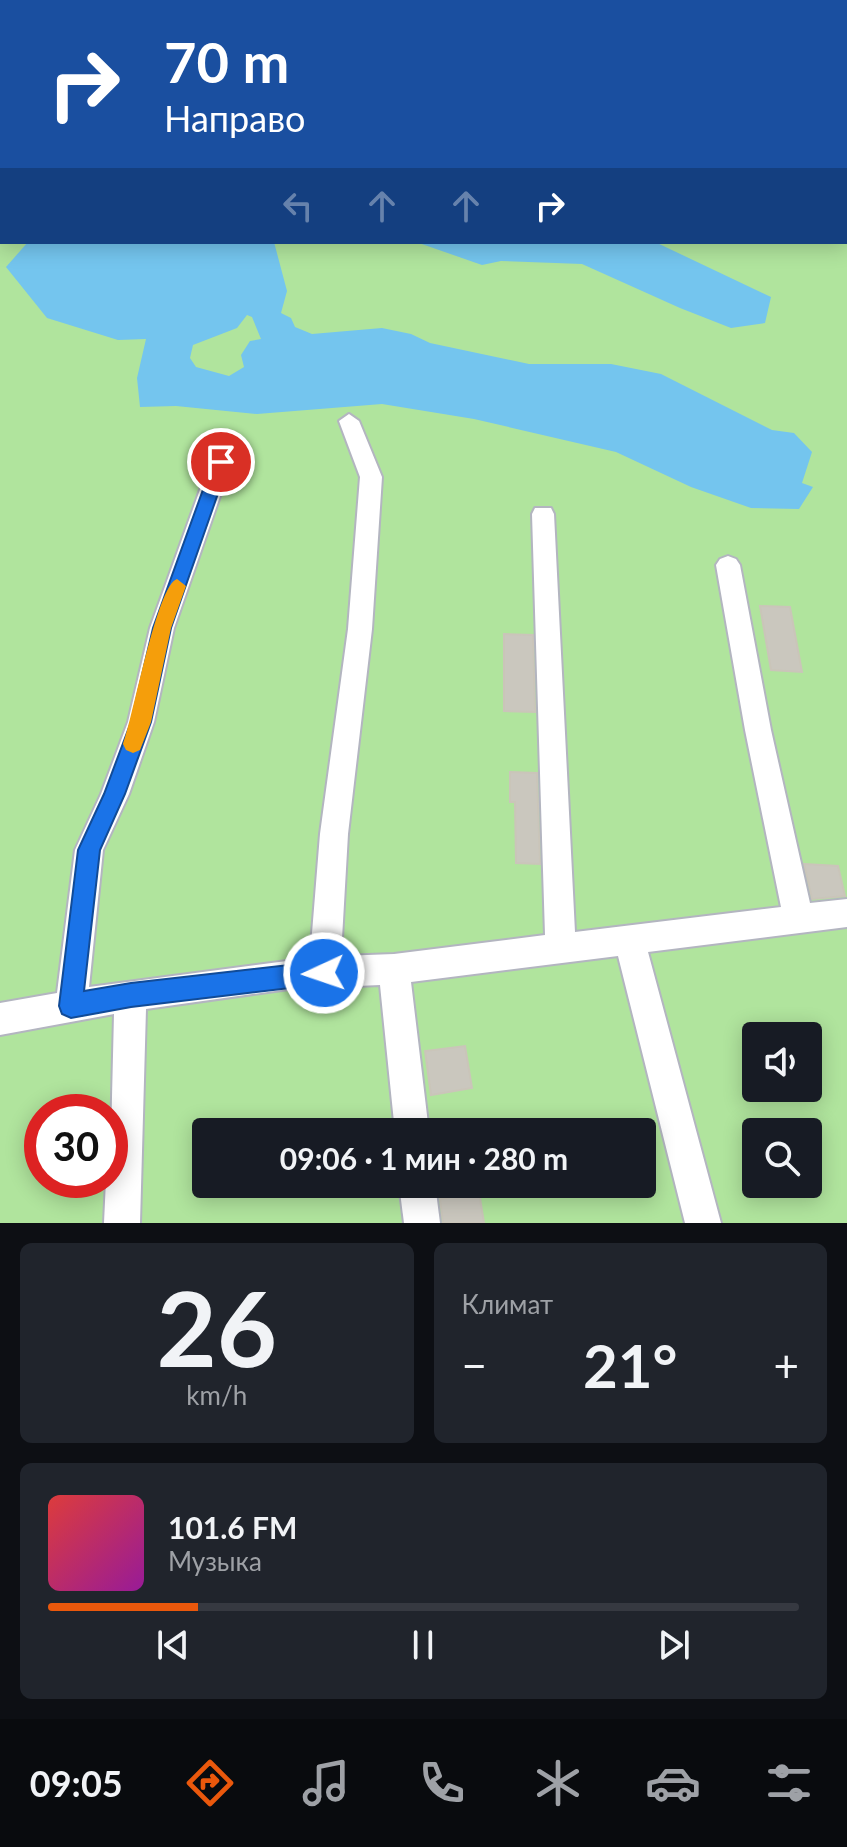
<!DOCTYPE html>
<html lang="ru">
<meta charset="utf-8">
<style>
body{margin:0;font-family:Lato,sans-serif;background:#20242c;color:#f1f3f6;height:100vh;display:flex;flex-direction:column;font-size:30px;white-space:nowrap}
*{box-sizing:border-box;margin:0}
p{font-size:26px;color:#9ea1a6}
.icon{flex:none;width:44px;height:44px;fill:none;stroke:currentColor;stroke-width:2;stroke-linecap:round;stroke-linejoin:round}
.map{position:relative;height:1223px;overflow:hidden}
.sheet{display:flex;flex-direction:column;gap:20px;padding:20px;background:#0d0f14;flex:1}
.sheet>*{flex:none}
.guide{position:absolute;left:0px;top:0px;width:848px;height:244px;box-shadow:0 4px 20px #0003;background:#1a4fa0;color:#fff;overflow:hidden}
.controls{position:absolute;left:742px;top:1022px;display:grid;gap:16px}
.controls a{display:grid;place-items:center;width:80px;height:80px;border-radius:8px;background:#171b24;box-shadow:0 4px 20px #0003;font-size:40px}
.speed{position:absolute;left:24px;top:1094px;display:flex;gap:16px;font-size:40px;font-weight:700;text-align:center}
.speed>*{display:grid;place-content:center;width:104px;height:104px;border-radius:50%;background:#171b24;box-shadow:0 4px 20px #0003;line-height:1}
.speed .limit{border:12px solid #d22;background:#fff;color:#111}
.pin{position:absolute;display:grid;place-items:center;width:68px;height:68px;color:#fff;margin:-34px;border:4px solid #fff;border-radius:50%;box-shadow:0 2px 8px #0007}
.me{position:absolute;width:88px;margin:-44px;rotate:267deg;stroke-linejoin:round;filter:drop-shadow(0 0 6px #0008)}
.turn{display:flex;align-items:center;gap:28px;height:168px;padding:0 32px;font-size:36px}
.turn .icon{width:104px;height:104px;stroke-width:2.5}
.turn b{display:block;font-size:56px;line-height:68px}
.lanes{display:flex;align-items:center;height:76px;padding:0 32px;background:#0003;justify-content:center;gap:40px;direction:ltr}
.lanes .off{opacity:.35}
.big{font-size:60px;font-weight:700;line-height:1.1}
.sheet .tile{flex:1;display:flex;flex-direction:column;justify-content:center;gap:12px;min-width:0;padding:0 28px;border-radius:12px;background:#20242c}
.sheet .dial{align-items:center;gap:0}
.dial b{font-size:104px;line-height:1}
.song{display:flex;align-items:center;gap:24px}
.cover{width:96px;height:96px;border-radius:12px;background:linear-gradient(135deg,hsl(0 70% 55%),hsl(300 70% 35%))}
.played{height:8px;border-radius:4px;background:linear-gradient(90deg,#ea580c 20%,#363941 20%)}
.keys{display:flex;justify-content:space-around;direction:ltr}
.heat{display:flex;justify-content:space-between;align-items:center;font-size:44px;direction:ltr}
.sheet .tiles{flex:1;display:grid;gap:20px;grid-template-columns:1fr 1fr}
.tile:last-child{grid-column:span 2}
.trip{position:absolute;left:192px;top:1118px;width:464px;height:80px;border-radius:8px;background:#171b24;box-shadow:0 4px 20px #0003;font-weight:700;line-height:80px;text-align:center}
.dock{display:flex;height:128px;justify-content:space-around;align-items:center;background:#090b0e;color:#9ea1a6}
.dock .icon{width:56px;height:56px}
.dock .selected{color:#ea580c}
.dock b{font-size:36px;color:#f1f3f6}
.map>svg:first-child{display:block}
.green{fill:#b0e49d;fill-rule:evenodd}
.water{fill:#74c5ee;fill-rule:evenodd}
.building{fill:#cac7be;stroke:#cac5b9;stroke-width:2}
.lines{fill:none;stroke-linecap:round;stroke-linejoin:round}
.minor-casing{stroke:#b3b5c0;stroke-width:4}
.minor{fill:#fff;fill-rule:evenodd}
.route{fill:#1a73e8;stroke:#114b97;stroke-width:2}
.slow{fill:#f59e0b}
</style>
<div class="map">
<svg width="847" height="1223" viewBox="0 0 847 1223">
<rect width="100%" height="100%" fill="#eee9e0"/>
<path class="green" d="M 208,0 L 847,0 L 847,1223 L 0,1223 L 0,162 L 2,161 L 2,242 L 846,242 L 846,2 L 205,2 ZM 756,1036 L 808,1036 L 808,1088 L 756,1088 ZM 42,1112 L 110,1112 L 110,1180 L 42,1180 ZM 206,1132 L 642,1132 L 642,1184 L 206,1184 ZM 756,1132 L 808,1132 L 808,1184 L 756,1184 Z"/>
<g class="water">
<path d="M 28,242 L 274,242 L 287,291 L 281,313 L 291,318 L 295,327 L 312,334 L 382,328 L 411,334 L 430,343 L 529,364 L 611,364 L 661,374 L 772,430 L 794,433 L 812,452 L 802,483 L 813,487 L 799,509 L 751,508 L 691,487 L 616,452 L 474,419 L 382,404 L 257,414 L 176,406 L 140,407 L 137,378 L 146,339 L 118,340 L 47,318 L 6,267 ZM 247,315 L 252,317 L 261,339 L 250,341 L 241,355 L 244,367 L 229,376 L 196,367 L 190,358 L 193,345 L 237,328 Z"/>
<path d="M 416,242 L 655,242 L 771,297 L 765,323 L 731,328 L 680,308 L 582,264 L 501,261 L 482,265 Z"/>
</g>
<g class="building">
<path d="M 760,606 L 790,607 L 802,672 L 771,670 Z"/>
<path d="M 504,634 L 533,635 L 535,712 L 504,711 Z"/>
<path d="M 510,772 L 537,773 L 540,864 L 516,863 L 515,802 L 510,802 Z"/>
<path d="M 804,864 L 838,866 L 845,896 L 812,899 Z"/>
<path d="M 465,1046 L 472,1088 L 431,1095 L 425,1051 Z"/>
<path d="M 479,1192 L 484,1223 L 443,1223 L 440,1199 Z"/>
</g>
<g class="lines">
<defs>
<g id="minor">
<path d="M 137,0 L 167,0 L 168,2 L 138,2 Z"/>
<path d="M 234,0 L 258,0 L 233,2 Z"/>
<rect x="497" y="0" width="12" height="2"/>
<path d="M 593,0 L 605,0 L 606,2 L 594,2 Z"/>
<path d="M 692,0 L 704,0 L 705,2 L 693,2 Z"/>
<path d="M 789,0 L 801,0 L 802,2 L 790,2 Z"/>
<path d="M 349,414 L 359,421 L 382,477 L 372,629 L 348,834 L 341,956 L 394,954 L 545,935 L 532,514 L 535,508 L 551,508 L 554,514 L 575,932 L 781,907 L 745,730 L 716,565 L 720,559 L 728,556 L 736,559 L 740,565 L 771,730 L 810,903 L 847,899 L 847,927 L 648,952 L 721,1223 L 685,1223 L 618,956 L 411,982 L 429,1132 L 395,1132 L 380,985 L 289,989 L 146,1009 L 140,1223 L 104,1223 L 106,1180 L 110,1180 L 114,1014 L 0,1035 L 0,1003 L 57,993 L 75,850 L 101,794 L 128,722 L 150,628 L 210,462 L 214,457 L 228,457 L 232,462 L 174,628 L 154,722 L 129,794 L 103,850 L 89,987 L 310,958 L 320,834 L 348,629 L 360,477 L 339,421 Z"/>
<path d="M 399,1184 L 435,1184 L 440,1223 L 404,1223 Z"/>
</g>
</defs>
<use href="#minor" class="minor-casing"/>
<use href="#minor" class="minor"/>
</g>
<path class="route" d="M 221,456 L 229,462 L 171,628 L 151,722 L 125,794 L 100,850 L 84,991 L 131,983 L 324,961 L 332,964 L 336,973 L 332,981 L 324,984 L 131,1007 L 71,1018 L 62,1014 L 59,1006 L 78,850 L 104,794 L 131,722 L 153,628 L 213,462 Z"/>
<path class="slow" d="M 177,579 L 186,586 L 171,628 L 151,722 L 140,750 L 133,753 L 126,750 L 123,744 C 133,718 157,585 177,579 Z"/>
</svg>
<div class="controls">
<a><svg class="icon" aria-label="sound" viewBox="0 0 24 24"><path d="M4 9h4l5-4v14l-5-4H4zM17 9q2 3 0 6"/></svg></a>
<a><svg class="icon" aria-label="search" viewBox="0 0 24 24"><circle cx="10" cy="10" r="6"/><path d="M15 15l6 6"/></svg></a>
</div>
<div class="speed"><div class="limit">30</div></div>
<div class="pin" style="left:221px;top:462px;background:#d93025"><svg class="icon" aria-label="arrive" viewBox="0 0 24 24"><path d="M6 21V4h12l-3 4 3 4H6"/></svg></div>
<svg class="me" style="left:324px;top:973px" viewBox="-20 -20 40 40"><circle r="17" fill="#1a73e8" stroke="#fff" stroke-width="3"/><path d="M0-11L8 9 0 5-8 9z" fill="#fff"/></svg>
<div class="trip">09:06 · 1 мин · 280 m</div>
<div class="guide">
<div class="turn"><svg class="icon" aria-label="right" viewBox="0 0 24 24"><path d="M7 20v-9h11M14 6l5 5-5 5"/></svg><div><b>70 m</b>Направо</div></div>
<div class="lanes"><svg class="icon off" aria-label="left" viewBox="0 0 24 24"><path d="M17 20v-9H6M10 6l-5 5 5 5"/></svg><svg class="icon off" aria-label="ahead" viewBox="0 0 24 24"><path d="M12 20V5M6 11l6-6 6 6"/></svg><svg class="icon off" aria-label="ahead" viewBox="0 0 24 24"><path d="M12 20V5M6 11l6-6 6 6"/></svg><svg class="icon" aria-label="right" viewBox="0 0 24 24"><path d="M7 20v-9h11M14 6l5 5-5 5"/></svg></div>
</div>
</div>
<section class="sheet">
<div class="tiles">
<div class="tile dial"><b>26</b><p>km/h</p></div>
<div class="tile"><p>Климат</p>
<div class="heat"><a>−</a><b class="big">21°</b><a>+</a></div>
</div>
<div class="tile">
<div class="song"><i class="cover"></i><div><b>101.6 FM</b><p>Музыка</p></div></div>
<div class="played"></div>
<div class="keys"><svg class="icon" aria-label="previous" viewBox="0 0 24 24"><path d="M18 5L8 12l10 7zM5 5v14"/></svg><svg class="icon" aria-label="pause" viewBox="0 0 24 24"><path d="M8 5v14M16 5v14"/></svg><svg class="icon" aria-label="next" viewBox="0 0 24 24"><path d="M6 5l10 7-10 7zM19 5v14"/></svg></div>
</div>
</div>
</section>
<nav class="dock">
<b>09:05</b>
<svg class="icon selected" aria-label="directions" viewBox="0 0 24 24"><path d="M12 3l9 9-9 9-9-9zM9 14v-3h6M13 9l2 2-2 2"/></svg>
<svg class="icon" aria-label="music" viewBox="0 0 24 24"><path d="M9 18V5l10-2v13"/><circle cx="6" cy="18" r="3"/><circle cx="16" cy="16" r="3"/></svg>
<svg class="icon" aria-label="phone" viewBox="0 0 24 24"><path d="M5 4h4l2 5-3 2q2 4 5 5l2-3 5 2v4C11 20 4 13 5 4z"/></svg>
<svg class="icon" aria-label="climate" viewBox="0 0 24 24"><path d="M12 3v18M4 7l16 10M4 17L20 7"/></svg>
<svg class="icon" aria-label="car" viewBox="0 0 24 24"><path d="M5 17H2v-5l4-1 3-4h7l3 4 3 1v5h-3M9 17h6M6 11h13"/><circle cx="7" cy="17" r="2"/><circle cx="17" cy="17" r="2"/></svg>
<svg class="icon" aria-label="filters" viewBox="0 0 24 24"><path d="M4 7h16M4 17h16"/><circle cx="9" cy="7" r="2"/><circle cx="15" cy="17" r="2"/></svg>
</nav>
